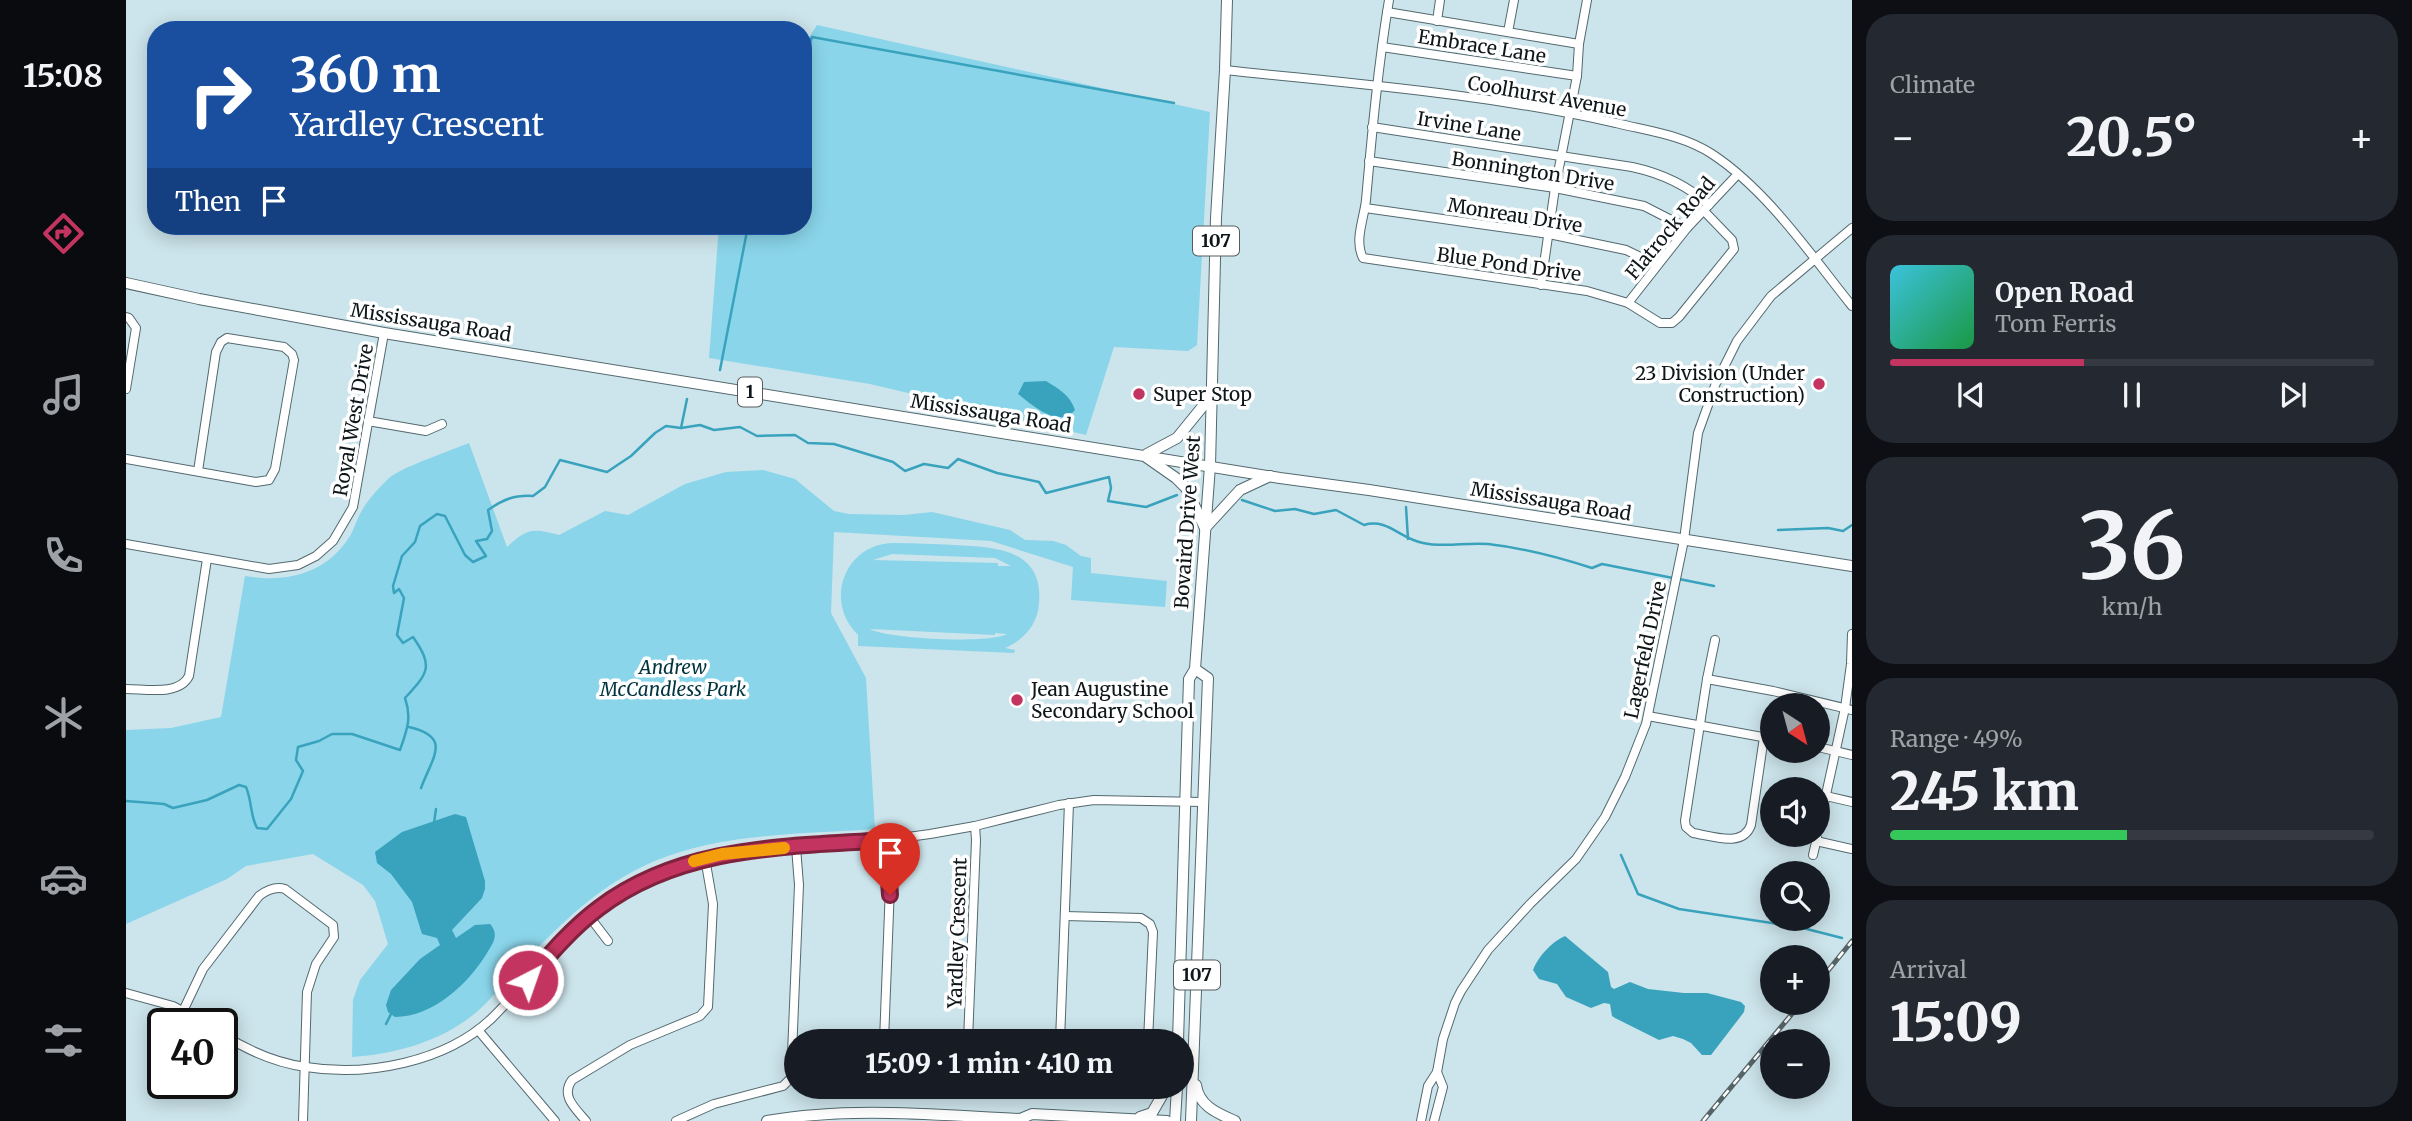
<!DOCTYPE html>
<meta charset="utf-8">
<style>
body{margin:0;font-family:Merriweather,serif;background:#242831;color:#f1f3f6;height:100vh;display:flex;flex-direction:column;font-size:26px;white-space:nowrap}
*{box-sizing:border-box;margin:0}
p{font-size:23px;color:#9ea1a6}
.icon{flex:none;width:38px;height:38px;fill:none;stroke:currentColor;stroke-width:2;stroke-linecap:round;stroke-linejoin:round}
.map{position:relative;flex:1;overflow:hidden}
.side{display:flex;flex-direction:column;gap:14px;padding:14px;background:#0d0f14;width:560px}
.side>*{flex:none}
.guide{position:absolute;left:21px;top:21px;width:665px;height:214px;border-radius:28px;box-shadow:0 4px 18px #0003;background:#1a4fa0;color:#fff;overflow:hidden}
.needle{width:46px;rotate:144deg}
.controls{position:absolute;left:1634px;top:693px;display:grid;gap:14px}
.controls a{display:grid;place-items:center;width:70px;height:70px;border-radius:50%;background:#171b24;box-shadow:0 4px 18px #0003;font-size:35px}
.speed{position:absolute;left:21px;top:1008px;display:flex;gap:14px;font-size:35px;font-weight:700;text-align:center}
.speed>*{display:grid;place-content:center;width:91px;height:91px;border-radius:50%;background:#171b24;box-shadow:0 4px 18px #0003;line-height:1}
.speed .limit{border:4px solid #111;border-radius:10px;background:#fff;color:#111}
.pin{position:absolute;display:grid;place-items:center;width:60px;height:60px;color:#fff;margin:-72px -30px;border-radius:50% 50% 50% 0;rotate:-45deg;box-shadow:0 0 7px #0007}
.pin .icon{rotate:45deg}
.me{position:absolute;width:77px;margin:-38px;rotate:41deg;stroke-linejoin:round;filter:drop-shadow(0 0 5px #0008)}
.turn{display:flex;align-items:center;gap:24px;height:147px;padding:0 28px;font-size:32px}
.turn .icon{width:91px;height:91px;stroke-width:2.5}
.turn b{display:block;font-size:49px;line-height:60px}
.then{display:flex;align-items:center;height:66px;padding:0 28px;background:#0003;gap:14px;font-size:26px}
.big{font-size:52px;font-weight:800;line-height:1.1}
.side .widget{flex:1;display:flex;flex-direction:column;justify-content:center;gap:10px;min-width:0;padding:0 24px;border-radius:28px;background:#242831}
.side .dial{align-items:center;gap:0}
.dial b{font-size:91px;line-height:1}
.song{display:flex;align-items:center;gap:21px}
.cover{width:84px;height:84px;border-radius:10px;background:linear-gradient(135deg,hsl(190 70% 55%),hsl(140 70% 35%))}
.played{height:7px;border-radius:4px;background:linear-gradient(90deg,#c33460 40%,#363941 40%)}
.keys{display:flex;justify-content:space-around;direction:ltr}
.heat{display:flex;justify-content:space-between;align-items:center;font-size:38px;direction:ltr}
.charge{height:10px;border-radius:5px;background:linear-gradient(90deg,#34c759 49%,#363941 0)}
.trip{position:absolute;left:658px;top:1029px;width:410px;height:70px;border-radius:35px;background:#171b24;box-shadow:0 4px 18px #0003;font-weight:800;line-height:70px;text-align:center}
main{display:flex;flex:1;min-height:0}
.tabs{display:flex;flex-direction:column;width:126px;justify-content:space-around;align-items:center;background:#090b0e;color:#9ea1a6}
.tabs .icon{width:49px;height:49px}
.tabs .selected{color:#c33460}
.tabs b{font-size:32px;color:#f1f3f6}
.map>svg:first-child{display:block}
.green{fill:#8ad5ea;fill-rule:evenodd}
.water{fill:#39a3bd}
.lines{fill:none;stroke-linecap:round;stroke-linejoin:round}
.stream{stroke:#39a3bd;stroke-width:2.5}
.minor-casing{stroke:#53696f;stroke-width:10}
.major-casing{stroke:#53696f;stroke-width:12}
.minor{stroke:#fff;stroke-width:8}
.major{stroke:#fff;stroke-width:10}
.rail-casing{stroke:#566468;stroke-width:5}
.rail{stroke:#fff;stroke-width:2.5;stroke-dasharray:8;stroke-linecap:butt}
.route-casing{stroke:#7f223e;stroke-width:18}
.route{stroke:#c33460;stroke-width:12}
.slow{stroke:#f59e0b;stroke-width:12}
.poi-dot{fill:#c33460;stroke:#fff;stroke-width:2.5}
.labels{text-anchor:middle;stroke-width:7;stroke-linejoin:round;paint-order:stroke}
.shield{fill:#fff;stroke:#565c5e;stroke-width:2}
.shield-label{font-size:18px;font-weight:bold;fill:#0e1619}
.street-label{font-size:19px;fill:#0e1619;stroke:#fff}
.poi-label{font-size:19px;fill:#0e1619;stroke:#fff;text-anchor:start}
.park-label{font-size:19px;font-style:italic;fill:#02343f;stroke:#fff}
</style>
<main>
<nav class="tabs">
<b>15:08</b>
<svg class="icon selected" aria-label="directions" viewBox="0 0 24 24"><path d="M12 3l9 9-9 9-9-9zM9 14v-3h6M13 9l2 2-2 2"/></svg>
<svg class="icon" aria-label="music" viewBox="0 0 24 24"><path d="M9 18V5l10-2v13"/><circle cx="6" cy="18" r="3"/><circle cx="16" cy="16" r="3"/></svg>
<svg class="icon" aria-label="phone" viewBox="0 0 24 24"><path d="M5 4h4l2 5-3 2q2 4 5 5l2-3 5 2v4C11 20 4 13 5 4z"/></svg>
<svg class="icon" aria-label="climate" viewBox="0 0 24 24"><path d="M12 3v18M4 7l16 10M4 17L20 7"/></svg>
<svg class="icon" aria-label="car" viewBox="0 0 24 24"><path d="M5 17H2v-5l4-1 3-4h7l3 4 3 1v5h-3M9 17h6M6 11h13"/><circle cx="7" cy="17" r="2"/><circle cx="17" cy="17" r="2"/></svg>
<svg class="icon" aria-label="filters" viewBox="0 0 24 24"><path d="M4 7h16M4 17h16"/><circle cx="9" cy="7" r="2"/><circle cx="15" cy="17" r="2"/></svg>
</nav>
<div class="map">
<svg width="1726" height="1121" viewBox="0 0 1726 1121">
<rect width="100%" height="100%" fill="#cce4eb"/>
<g class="green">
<path d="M 691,25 L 1084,112 L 1071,345 L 1062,351 L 988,347 L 960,435 L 744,384 L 583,358 L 593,226 L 677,226 L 677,47 Z"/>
<path d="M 343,443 L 381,547 C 401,528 407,528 433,535 L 479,511 L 502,515 L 559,484 L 600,472 L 637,470 L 669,479 L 708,511 L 723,514 L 778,515 L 806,512 L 884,530 L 899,540 L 927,541 L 940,545 L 955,556 L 965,558 L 965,573 L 1041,581 L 1039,607 L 945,600 L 947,567 L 865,541 L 708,532 L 705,613 L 740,678 L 749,829 C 667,835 580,832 506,872 C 458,898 423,936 386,975 C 375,986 365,999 353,1010 C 319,1040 272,1054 226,1057 L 227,1000 L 234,980 L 262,944 L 249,901 L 237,885 L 187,854 L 120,866 L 101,879 L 0,924 L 0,730 L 45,728 L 95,717 L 119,576 C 161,583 200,574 224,536 C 229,527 232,516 238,507 C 244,497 255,486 263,478 C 274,468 326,450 343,443 Z"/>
<path d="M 768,543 C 788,543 808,544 828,545 C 867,547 918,548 913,603 C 912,624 898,640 879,648 L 889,650 L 888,653 L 732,646 L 732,635 C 697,601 719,543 768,543 ZM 766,554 L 869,558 L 885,566 L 872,566 L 872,563 L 747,560 ZM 744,629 L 869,635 L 869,633 L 881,634 C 863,644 762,639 744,629 Z"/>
</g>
<g class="water">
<path d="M 920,381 C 933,389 944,395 949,410 C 933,429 906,405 892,394 L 898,382 Z"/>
<path d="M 329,814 L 340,817 L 359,881 L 359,889 L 356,898 L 326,930 L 330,938 L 349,925 L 364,924 C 373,934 368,942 361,953 C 343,983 307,1017 269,1017 L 262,1012 L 260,1005 L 265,990 L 294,959 L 314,945 L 311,938 L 296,934 L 286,902 L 265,874 L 251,863 L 249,852 L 276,832 Z"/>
<path d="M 1439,936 L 1482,972 L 1485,987 L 1488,989 L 1504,982 L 1522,989 L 1558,993 L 1581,993 L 1615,1002 L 1619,1006 L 1618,1012 L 1585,1055 L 1576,1055 L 1565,1043 L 1557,1039 L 1547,1036 L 1533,1040 L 1489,1018 L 1486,1016 L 1484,1004 L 1478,1003 L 1465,1008 L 1440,997 L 1431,984 L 1413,979 L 1407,970 C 1412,957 1425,942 1439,936 Z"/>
</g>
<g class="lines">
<g class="stream">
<path d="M 677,63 L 686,37 L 1048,103"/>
<path d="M 594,370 L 622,226"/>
<path d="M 555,428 L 561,399"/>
<path d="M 1116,500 L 1149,511 L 1169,509 L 1188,514 L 1210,510 L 1238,525 C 1262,518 1274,539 1297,543 C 1318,548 1340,542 1362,544 C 1398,548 1432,557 1466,568 L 1476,564 L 1547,578"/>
<path d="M 1280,507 L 1282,539"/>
<path d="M 1652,530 L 1702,528 L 1717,531 L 1726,525"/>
<path d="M 1553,579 L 1588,586"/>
<path d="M 283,727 C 326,737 307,756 295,788"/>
<path d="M 0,801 L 38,804 L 47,808 L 81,800 L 113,785 L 120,787 C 126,801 124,815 131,828 L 141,829 L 165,799 L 177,771 L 170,760 L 172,747 L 193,741 L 206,734 L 226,734 L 274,750 C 281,730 286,718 279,698 C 302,673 308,667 287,637 L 277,643 L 271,635 L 278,598 L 273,589 L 268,593 L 267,586 L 276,556 L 289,542 L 294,526 L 311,514 L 319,516 L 339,555 L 347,562 L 360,556 L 350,541 L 361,539 L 366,531 L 362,510 C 378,499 388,495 407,496 L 419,487 L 434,460 L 481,472 L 505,456 L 529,433 L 540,426 L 555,428 L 574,425 L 588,430 L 614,427 L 631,436 L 669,435 L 682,443 L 708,444 L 767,462 L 779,471 L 798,464 L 822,468 L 832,459 L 871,473 L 913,482 L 920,493 L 983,477 L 985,488 L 982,501 L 1020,507 L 1051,495"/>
<path d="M 308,823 L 310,809"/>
<path d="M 1495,855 L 1512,894 L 1553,909 L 1673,927 L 1716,938"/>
<path d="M 260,1024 L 266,1012"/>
</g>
<defs>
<g id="minor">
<path d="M 1263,0 C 1252,66 1246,133 1240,200 C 1238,219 1228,240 1237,258 L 1461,291 L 1502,303 L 1534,323 L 1546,323 L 1553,317 L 1608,249 L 1606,240 L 1579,212"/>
<path d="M 1261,12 L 1453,44"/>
<path d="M 1311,21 L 1314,0"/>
<path d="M 1382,32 L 1388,0"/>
<path d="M 1256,47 L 1451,76"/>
<path d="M 1099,70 C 1229,84 1362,94 1490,123 C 1522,131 1557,135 1586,154 C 1641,190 1685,255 1726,306"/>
<path d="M 1246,127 L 1506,167 C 1534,173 1561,185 1583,205"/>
<path d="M 1243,161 L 1429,188 L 1518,206 L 1561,228"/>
<path d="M 1239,208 L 1423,234 L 1500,250 L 1531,265"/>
<path d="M 1415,285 L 1429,188 L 1451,76 L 1453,44 L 1461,0"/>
<path d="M 1502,303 L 1561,228 L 1611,175"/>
<path d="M 0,317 L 3,318 L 10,328 L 0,389"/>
<path d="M 242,421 L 300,431 L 316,424"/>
<path d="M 0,459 L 130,482 L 143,480 L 149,469 L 168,360 L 166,354 L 158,347 L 101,338 L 95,342 L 90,352 L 72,471"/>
<path d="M 0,544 L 143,569 L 172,565 L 190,556 L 207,541 L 227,507 L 258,333"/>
<path d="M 1589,640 L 1581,679 L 1559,821 L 1560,827 L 1567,833 C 1586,836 1617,848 1625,825 L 1638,737"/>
<path d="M 1581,679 L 1647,691 L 1726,710"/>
<path d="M 0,689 C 20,689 53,696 63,676 L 81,559"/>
<path d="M 1522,716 L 1647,739"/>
<path d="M 1692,747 L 1726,755"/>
<path d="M 1700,796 L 1726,802"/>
<path d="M 1692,831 L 1719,708 L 1725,664 L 1726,634"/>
<path d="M 1690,841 L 1726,849"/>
<path d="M 1687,855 L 1691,838"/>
<path d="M 463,916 L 482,941"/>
<path d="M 939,916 L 1015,918 L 1024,924 L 1027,932 L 1022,1041"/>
<path d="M 0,993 L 47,1006 L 80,1024"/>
<path d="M 57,1011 L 77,969 L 133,896 C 141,890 149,886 159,889 L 207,925 L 208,937 L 190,964 L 181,992 L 177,1121"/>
<path d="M 352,1030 L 429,1121"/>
<path d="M 96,1034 C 121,1050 150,1063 180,1067 C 241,1077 319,1062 365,1019 C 403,982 433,937 476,905 C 518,874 567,858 618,851 L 760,840 L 804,834 L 849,826 L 933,805 L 968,800 L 1077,802"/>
<path d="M 758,1041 L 764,886 L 760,840"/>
<path d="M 842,1041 L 850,840 L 849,826"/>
<path d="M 934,1041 L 943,803"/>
<path d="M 946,1087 L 1004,1090 L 1013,1087"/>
<path d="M 460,1121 C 450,1109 434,1096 446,1080 L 504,1045 L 574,1016 L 582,1007 L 587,904 L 579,858"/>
<path d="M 550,1121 L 588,1104 L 657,1086 L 665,1078 L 673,885 L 670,847"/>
<path d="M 1295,1121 L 1302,1086 L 1311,1072 L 1317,1039 L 1329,1003 L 1335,991 L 1362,950 L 1404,904 L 1450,859 L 1479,817 L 1499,777 L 1520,724 L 1558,540 L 1572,433 L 1590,383 L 1611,341 L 1645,296 L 1726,228"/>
<path d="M 1308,1121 L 1317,1087 L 1311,1072"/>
</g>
<g id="major">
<path d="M 0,283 L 73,299 L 258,333 L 1154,478 L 1243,490 L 1726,566"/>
<path d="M 1021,454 L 1051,438 L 1086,395"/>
<path d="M 1020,457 L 1050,478 L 1060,488 L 1079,528"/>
<path d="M 1079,528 L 1114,490 L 1144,476"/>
<path d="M 1052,1041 L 1063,679 L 1069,669 L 1084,466 L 1090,218 L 1099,70 L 1101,0"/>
<path d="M 1070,1085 C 1073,1106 1091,1113 1109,1121"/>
<path d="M 1014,1117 L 1026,1113 L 1041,1087"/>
<path d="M 641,1121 C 725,1106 810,1115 894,1119 L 906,1114 L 1041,1121"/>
<path d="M 1049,1121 L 1051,1087"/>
<path d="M 1065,1121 L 1082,678 L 1069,669"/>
</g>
</defs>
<use href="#minor" class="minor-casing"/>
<use href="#major" class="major-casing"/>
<use href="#minor" class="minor"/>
<use href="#major" class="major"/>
<defs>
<g id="rail">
<path d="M 1692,983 L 1726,941"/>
<path d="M 1577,1121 L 1675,1003"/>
</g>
</defs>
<use href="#rail" class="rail-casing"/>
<use href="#rail" class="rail"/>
</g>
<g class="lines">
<defs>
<path id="route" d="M 402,980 C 424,954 446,928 473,908 C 556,845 661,847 760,840 L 764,895"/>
</defs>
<use href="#route" class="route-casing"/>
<use href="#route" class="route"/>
<path class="slow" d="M 568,861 L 596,854 L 658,848"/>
</g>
<g class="poi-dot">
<circle cx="1693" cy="384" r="7"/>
<circle cx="1013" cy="394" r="7"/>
<circle cx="891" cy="700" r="7"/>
</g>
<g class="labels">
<g class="shield">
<rect x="1067" y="226.5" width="46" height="29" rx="5"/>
<rect x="612" y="377.5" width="24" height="29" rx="5"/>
<rect x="1048" y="960.5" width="46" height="29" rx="5"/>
</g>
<g class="shield-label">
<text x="1090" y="247">107</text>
<text x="624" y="398">1</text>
<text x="1071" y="981">107</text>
</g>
<g class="street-label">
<text transform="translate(1356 46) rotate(9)" y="7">Embrace Lane</text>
<text transform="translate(1421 96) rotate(10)" y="7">Coolhurst Avenue</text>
<text transform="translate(1343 126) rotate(9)" y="7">Irvine Lane</text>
<text transform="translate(1407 171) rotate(9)" y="7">Bonnington Drive</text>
<text transform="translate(1389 215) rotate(9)" y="7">Monreau Drive</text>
<text transform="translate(1544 228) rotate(-50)" y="7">Flatrock Road</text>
<text transform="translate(1383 264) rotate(8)" y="7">Blue Pond Drive</text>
<text transform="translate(305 322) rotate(9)" y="7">Mississauga Road</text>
<text transform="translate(865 413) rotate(9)" y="7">Mississauga Road</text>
<text transform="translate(227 420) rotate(-80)" y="7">Royal West Drive</text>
<text transform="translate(1425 501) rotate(9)" y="7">Mississauga Road</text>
<text transform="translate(1061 522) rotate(-86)" y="7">Bovaird Drive West</text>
<text transform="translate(1519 650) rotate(-78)" y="7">Lagerfeld Drive</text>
<text transform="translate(831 933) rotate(-88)" y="7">Yardley Crescent</text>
</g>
<g class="poi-label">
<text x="1679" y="380" text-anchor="end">23 Division (Under<tspan x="1679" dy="22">Construction)</tspan></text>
<text x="1027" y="401">Super Stop</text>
<text x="905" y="696">Jean Augustine<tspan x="905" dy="22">Secondary School</tspan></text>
</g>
<g class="park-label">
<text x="547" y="674">Andrew<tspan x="547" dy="22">McCandless Park</tspan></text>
</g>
</g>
</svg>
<div class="controls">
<a><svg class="needle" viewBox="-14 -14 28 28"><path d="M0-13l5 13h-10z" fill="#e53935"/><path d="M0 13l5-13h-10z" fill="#9ea1a6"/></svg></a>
<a><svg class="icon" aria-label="sound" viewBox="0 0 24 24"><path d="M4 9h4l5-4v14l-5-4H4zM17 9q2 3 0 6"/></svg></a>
<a><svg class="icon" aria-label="search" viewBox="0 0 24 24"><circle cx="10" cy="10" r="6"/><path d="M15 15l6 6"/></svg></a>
<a>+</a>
<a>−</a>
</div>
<div class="speed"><div class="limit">40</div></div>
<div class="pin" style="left:764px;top:895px;background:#d93025"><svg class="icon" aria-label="arrive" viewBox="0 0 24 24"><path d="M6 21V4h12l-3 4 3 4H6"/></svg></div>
<svg class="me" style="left:402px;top:980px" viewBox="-20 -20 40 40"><circle r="17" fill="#c33460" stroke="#fff" stroke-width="3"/><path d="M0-11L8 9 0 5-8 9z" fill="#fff"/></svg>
<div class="trip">15:09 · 1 min · 410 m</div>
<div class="guide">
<div class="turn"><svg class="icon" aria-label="right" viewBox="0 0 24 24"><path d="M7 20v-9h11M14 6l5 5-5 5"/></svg><div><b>360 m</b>Yardley Crescent</div></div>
<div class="then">Then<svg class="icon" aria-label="arrive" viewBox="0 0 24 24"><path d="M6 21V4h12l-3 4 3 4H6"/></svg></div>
</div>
</div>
<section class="side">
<div class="widget"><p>Climate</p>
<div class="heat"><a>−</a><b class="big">20.5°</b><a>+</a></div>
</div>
<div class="widget">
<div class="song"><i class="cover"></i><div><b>Open Road</b><p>Tom Ferris</p></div></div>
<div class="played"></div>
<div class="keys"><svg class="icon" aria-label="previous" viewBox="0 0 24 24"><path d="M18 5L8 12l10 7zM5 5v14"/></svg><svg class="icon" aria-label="pause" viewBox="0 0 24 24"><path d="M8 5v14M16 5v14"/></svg><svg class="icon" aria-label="next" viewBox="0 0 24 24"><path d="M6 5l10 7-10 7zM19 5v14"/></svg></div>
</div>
<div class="widget dial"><b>36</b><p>km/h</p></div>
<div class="widget"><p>Range · 49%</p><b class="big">245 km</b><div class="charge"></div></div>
<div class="widget"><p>Arrival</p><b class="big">15:09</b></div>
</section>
</main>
